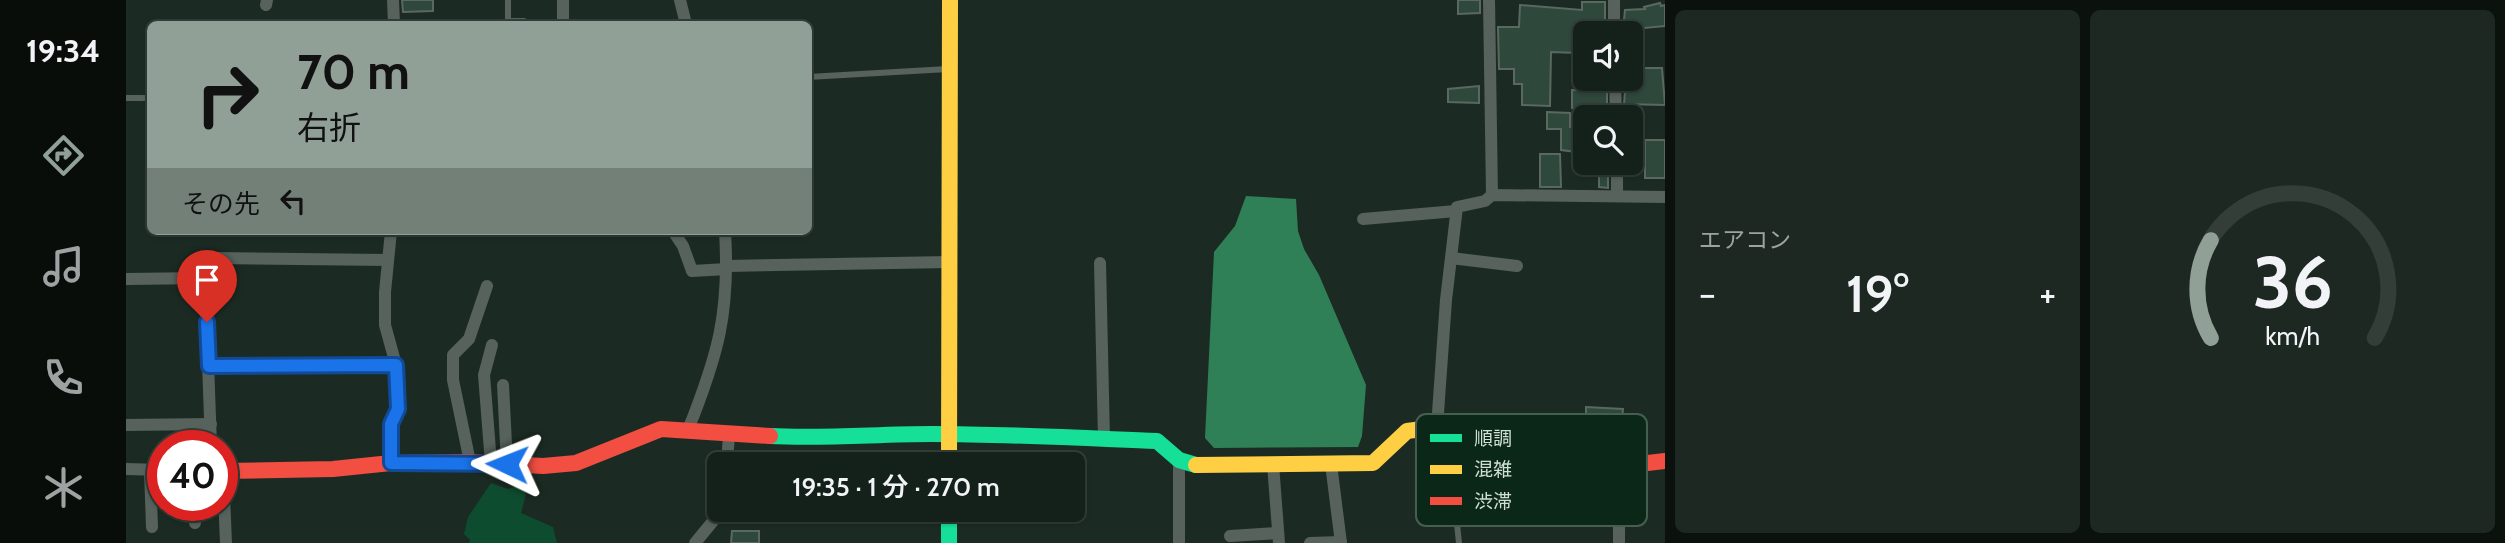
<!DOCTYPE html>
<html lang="ja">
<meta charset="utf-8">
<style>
body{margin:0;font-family:Cabin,"Noto Sans JP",sans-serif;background:#1d2823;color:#f1f3f6;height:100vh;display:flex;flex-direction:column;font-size:26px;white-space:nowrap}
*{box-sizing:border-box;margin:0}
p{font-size:23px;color:#9da3a2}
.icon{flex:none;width:38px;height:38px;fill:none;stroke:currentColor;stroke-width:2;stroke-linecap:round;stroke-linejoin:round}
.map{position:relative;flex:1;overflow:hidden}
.side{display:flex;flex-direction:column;gap:10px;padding:10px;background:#0b120e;width:840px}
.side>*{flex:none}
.guide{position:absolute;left:21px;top:21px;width:665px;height:214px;border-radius:10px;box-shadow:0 2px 5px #0004,0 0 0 2px #333e39;background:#90a096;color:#111;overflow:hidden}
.tools{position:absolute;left:1447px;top:21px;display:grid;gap:14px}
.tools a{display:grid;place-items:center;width:70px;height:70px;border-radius:10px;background:#14201a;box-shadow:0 2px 5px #0004,0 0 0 2px #333e39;font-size:35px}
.speed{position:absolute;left:21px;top:430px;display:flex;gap:14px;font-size:35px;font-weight:700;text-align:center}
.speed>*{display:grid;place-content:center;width:91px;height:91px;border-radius:50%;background:#14201a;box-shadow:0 2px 5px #0004,0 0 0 2px #333e39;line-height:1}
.speed .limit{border:10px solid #d22;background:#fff;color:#111}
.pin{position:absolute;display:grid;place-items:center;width:60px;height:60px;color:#fff;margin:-72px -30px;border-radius:50% 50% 50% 0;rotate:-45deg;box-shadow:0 0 7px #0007}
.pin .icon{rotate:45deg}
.me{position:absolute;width:77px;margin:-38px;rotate:272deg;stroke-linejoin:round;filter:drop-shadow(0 0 5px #0008)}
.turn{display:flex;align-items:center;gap:24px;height:147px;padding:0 35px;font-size:32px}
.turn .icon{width:91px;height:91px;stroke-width:2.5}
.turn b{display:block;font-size:49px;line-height:60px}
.then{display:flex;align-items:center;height:66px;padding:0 35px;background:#0003;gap:14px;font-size:26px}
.big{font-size:52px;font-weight:600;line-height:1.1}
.side .tile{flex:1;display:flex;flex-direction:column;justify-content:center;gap:10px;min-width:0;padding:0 24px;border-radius:10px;background:#1d2823}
.side .dial{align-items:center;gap:0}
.dial svg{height:182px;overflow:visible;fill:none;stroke:#333e39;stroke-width:7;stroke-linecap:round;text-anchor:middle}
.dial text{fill:#f1f3f6;stroke:none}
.heat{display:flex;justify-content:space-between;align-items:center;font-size:38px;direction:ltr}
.side .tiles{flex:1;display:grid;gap:10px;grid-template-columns:repeat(2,1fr)}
.trip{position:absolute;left:581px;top:452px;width:378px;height:70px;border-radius:10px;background:#14201a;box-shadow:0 2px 5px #0004,0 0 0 2px #333e39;font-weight:600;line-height:70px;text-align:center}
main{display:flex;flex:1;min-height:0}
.menu{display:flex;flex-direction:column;width:126px;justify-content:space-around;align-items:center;background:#080d0a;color:#9da3a2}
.menu .icon{width:49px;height:49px}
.menu .current{color:#90a096}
.menu b{font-size:32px;color:#f1f3f6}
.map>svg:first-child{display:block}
.green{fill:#0e4c2f}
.water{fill:#308057}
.building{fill:#2e483c;stroke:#5a6860;stroke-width:2}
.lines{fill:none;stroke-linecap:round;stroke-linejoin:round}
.lane{stroke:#56625b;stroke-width:6}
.street{stroke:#56625b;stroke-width:12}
.fast{stroke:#16e098;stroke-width:16}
.slow{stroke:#ffcf43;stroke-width:16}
.jam{stroke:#f24e42;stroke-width:16}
.route-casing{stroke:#114b97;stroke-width:18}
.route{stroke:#1a73e8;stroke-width:12}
.key{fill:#0b2718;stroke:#465e50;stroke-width:2}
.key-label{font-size:19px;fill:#cfdfd4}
</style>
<main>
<nav class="menu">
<b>19:34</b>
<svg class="icon current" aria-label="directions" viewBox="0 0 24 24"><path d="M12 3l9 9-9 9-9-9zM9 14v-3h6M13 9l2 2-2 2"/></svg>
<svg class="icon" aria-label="music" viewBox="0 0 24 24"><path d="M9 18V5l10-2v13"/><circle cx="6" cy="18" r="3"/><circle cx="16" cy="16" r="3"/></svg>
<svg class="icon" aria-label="phone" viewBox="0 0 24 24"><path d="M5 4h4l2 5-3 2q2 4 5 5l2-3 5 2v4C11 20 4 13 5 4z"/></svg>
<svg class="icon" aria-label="climate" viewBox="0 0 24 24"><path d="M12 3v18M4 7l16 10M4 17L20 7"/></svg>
</nav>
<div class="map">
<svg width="1539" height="543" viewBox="0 0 1539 543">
<rect width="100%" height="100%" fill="#1b2b23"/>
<path class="green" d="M 365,483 L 382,489 L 392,486 L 400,494 L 395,513 L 427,527 L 431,543 L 343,543 L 344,540 L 338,534 L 342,517 Z"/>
<path class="water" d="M 1120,196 L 1170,199 L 1172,231 L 1178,249 L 1193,275 L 1240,385 L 1236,436 L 1232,447 L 1088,448 L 1079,438 L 1088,252 L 1109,226 Z"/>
<g class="building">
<path d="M 276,0 L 307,0 L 307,11 L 277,12 Z"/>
<path d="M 1332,0 L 1354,0 L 1354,13 L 1332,14 Z"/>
<path d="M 1456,2 L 1479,2 L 1479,31 L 1455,31 L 1455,52 L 1452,53 L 1425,52 L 1424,106 L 1396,105 L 1396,84 L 1388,84 L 1388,69 L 1373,69 L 1372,27 L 1393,27 L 1394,5 L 1456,10 Z"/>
<path d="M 1534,3 L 1535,6 L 1539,5 L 1539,26 L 1497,30 L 1499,10 L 1519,9 L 1518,7 Z"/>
<path d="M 1505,68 L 1536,68 L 1539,105 L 1498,104 L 1500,79 L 1505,79 Z"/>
<path d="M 1353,86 L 1353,103 L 1322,102 L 1322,89 Z"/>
<path d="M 1446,90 L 1481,90 L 1481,109 L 1446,108 Z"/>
<path d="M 1421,112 L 1444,113 L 1444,127 L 1460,127 L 1460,153 L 1435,150 L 1435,129 L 1421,129 Z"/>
<rect x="1519" y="140" width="20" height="38"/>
<path d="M 1414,154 L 1434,154 L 1435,187 L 1414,187 Z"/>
<path d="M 1473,163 L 1482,163 L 1482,188 L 1473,187 Z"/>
<path d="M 1460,407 L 1497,409 L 1495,435 L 1460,431 Z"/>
<path d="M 606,531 L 633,531 L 633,543 L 605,543 Z"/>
</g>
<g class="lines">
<g class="lane">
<path d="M 382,0 L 382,21 L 398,21"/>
<path d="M 682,77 L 822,69"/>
<path d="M 0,98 L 24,98"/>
<path d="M 1312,429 L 1324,456 L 1333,543"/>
</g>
<g class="street">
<path d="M 267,0 L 268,24"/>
<path d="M 437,0 L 437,24"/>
<path d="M 554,0 L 560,24"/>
<path d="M 1363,0 L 1366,195"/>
<path d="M 1488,0 L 1488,33"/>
<path d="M 140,5 L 141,0"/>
<path d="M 1489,79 L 1490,117"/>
<path d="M 1491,163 L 1491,196"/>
<path d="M 1237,219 L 1330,211"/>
<path d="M 547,231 L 557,246 L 566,271 L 601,269"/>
<path d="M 88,258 L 262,260"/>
<path d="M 1325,258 L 1391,266"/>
<path d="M 974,263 L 978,439"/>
<path d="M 601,266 L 824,262"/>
<path d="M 0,279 L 79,278 L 85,446"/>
<path d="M 83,366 L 270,365"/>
<path d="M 377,385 L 381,464"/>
<path d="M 0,425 L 85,424"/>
<path d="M 1311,427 L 1320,300 L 1331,207 L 1359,201 L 1366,195 L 1539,197"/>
<path d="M 562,430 C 592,355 604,313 599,231"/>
<path d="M 1053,460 L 1053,543"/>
<path d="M 344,462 L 327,380 L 327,355 L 343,339 L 361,286"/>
<path d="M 265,463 L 265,424 L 272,409 L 270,365 L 259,325 L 259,292 L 265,231"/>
<path d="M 365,463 L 358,375 L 366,345"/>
<path d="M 601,464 L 603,434"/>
<path d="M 1147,464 L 1153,543"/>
<path d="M 1205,464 L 1215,543"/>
<path d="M 0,469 L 37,470"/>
<path d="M 24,470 L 26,527"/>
<path d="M 97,471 L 100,543"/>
<path d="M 68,506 L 69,523"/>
<path d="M 1104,536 L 1152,533"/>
<path d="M 569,543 L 597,509"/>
<path d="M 1184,543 L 1215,542"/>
<path d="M 1493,543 L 1493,475 L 1500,459"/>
</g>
<g class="fast">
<path d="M 644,436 C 698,439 751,434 805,434 C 880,434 956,438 1031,441 L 1053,460 L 1070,465"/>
<path d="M 823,509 L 823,543"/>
</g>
<g class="slow">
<path d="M 823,464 L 824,0"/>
<path d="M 1070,465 L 1247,463 L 1281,431 L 1311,427 L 1366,429"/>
</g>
<g class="jam">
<path d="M 1366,429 L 1433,432 L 1513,464 L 1539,461"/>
<path d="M 96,471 L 207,469 L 265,463 L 344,462 L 417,466 L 450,463 L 535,429 L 644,436"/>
</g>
</g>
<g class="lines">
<defs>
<path id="route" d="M 81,322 L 83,366 L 270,365 L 272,409 L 265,424 L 265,463 L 381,464"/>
</defs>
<use href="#route" class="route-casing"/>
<use href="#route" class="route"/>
</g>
<rect x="1290" y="414" width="231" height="112" rx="10" class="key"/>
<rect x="1304" y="434" width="32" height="8" fill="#16e098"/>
<rect x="1304" y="465" width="32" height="9" fill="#ffcf43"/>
<rect x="1304" y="497" width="32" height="8" fill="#f24e42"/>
<g class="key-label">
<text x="1348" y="445">順調</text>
<text x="1348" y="476">混雑</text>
<text x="1348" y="508">渋滞</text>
</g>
</svg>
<div class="tools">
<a><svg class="icon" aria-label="sound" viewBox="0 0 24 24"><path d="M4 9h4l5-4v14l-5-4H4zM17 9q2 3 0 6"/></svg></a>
<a><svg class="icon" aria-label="search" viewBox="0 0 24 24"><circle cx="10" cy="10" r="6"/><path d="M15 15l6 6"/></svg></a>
</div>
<div class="speed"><div class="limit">40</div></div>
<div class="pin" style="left:81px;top:322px;background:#d93025"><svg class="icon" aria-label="arrive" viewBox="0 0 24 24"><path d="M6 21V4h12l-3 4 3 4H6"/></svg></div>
<svg class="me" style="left:381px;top:464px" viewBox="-20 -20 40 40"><path d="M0-17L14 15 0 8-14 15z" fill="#1a73e8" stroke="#fff" stroke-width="4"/></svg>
<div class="trip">19:35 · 1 分 · 270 m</div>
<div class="guide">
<div class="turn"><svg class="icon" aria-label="right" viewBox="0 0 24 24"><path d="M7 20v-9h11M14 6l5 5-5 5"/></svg><div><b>70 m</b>右折</div></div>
<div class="then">その先<svg class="icon" aria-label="left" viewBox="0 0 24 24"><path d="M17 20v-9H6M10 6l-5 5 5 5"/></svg></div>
</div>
</div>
<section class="side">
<div class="tiles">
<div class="tile"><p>エアコン</p>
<div class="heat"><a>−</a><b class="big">19°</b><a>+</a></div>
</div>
<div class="tile dial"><svg viewBox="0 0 100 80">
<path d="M14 69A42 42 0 1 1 86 69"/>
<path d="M14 69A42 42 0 0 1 14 26" stroke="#90a096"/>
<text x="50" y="56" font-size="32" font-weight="700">36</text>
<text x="50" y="72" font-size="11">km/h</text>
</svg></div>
</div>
</section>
</main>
